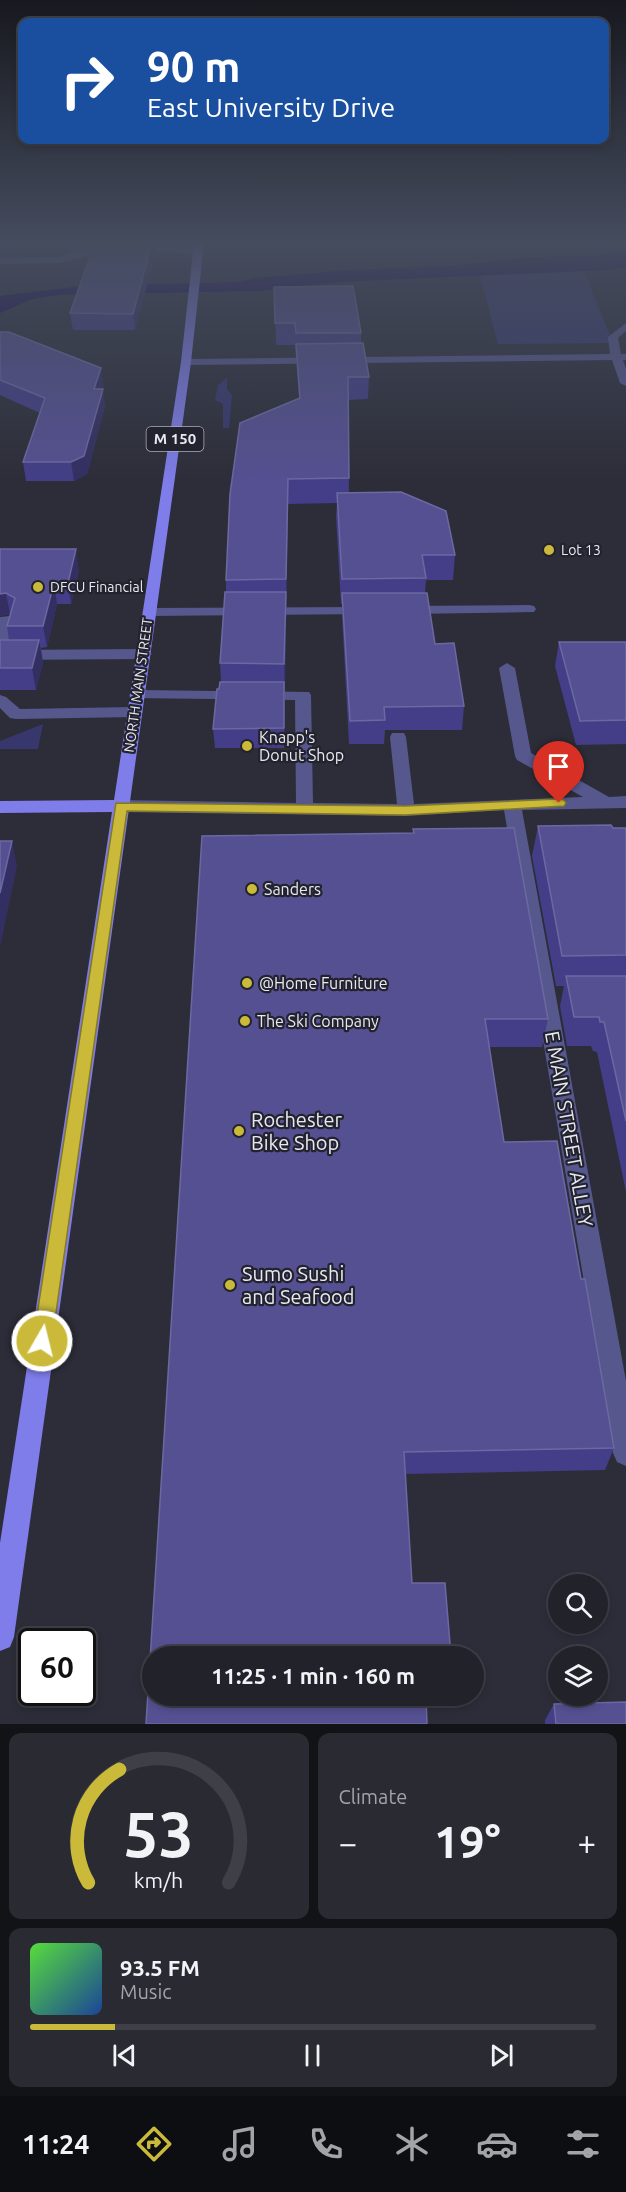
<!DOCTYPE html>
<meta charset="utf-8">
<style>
body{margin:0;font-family:Ubuntu,sans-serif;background:#292a32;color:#f1f3f6;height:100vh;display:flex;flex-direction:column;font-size:22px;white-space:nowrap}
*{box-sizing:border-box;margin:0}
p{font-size:20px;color:#a2a4a8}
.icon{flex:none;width:33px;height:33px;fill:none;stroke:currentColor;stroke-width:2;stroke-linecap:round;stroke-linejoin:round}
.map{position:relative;height:1724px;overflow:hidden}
.side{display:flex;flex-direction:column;gap:9px;padding:9px;background:#121317;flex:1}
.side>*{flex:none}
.top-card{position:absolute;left:18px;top:18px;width:591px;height:126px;border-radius:12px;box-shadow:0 3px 9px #0003,0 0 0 2px #3e3f47;background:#1a4fa0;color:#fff;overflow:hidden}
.controls{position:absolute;left:548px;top:1574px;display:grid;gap:12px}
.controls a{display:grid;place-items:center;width:60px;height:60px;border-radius:50%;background:#21222a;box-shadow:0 3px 9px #0003,0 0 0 2px #3e3f47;font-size:30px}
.speed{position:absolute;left:18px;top:1628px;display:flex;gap:12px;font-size:30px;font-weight:700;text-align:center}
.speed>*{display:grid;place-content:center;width:78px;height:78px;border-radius:50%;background:#21222a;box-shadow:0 3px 9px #0003,0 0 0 2px #3e3f47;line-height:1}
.speed .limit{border:3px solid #111;border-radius:9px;background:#fff;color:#111}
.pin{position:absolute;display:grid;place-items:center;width:51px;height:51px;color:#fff;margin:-62px -26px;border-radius:50% 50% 50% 0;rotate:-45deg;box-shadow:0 0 6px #0007}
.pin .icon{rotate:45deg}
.me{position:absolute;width:66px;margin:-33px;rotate:8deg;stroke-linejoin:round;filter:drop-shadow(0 0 4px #0008)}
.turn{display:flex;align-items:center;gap:21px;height:126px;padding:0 30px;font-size:27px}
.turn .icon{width:78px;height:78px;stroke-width:2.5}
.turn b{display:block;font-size:42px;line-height:51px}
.big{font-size:45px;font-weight:700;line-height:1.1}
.side .card{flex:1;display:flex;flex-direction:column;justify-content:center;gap:9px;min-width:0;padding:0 21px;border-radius:12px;background:#292a32}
.side .dial{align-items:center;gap:0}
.dial svg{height:156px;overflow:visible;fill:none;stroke:#3e3f47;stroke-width:7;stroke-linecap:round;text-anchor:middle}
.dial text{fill:#f1f3f6;stroke:none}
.song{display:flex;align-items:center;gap:18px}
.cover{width:72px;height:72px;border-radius:9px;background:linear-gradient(135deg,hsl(110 70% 55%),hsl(220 70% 35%))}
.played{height:6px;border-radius:3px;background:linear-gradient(90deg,#cbba39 15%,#3e3f47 15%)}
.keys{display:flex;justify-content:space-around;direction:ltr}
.heat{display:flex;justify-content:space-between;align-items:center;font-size:33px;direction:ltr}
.side .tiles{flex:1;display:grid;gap:9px;grid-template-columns:1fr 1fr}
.card:last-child{grid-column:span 2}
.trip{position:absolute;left:142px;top:1646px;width:342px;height:60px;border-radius:30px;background:#21222a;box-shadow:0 3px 9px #0003,0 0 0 2px #3e3f47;font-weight:700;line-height:60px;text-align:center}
.tab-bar{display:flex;height:96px;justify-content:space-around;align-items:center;background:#0d0e11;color:#a2a4a8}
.tab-bar .icon{width:42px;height:42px}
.tab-bar .selected{color:#cbba39}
.tab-bar b{font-size:27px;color:#f1f3f6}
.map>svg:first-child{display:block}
.green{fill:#37376e}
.water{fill:#15004e}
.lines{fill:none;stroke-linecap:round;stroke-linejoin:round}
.minor{fill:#56588d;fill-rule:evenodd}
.major{fill:#7f7dea;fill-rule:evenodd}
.wall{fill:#433e87}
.shaded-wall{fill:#332f63}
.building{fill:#555092;stroke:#6c68a1;stroke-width:1.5}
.route{fill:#cbba39;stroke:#847925;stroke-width:1.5}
.poi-dot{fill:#cbba39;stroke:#22232e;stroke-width:2}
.labels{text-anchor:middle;stroke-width:4.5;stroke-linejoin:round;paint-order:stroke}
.far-poi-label{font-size:14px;fill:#e8e9f0;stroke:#22232e;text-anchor:start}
.far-street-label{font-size:14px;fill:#e8e9f0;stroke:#22232e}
.shield{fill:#22232e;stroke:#adaeb6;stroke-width:1.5}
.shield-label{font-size:15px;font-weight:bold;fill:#e8e9f0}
.poi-label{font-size:16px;fill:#e8e9f0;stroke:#22232e;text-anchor:start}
.near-poi-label{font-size:20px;fill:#e8e9f0;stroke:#22232e;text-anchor:start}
.near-street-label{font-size:20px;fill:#e8e9f0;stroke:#22232e}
</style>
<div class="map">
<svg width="626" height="1724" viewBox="0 0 626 1724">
<rect width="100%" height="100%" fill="#2c2d38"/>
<g class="green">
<path d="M 583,269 L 613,343 L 498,344 L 480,276 Z"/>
<path d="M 227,378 L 227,389 L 232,395 L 229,428 L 223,428 L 223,404 L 215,400 L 218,385 Z"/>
<path d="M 43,724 L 38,749 L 0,749 L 0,741 Z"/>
</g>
<path class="water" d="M 626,253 L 626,267 L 608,270 L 339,282 L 261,291 L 58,295 L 32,299 L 0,313 L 0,296 L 81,286 L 238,282 L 255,278 L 347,270 L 450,266 L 525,258 Z"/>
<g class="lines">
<g class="minor">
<path d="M 165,246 L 198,249 L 203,252 L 198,255 L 165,252 L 99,253 L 59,263 L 0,264 L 0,258 L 58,257 L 83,249 L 99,247 Z"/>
<path d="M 626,323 L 626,331 L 618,338 L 621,354 L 626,354 L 626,360 L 623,360 L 626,369 L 626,386 L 620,383 L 612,360 L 186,365 L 181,362 L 186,359 L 610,354 L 608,337 Z"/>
<path d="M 529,605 L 534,606 L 536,609 L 534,612 L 406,614 L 399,610 L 406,606 Z"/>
<path d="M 367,607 L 372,608 L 374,611 L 372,614 L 149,616 L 142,612 L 149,608 Z"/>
<path d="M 10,616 L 17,620 L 8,650 L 144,649 L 152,654 L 144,659 L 0,660 L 0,617 Z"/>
<path d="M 507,663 L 515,668 L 531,753 L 609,797 L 626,796 L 626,808 L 522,810 L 626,1381 L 626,1466 L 617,1462 L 613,1453 L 504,810 L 406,816 L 121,812 L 115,810 L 112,806 L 115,802 L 121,800 L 296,803 L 295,700 L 131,698 L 129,695 L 137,690 L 309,692 L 311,695 L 313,803 L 397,804 L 390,737 L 392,733 L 404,733 L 406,737 L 414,804 L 583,797 L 517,760 L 515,756 L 499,668 Z"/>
<path d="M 0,695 L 6,697 L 20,709 L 135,707 L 143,712 L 135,717 L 16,719 L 10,718 L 0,708 Z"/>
</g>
<path class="major" d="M 194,243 L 204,243 L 191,362 L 14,1637 L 10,1647 L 0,1651 L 0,1543 L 112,812 L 0,813 L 0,801 L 114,800 L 181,362 Z"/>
</g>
<g class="wall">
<path d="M 0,243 L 12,243 L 10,248 L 0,248 Z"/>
<path d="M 95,243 L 154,243 L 155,254 L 135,330 L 73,330 L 70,313 Z"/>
<path d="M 274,287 L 361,333 L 361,343 L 369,377 L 368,399 L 348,400 L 349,493 L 455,555 L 453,580 L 426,580 L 425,593 L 435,644 L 464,706 L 462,730 L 385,730 L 384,744 L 349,744 L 342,616 L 342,604 L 341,604 L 336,517 L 337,503 L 288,504 L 284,748 L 215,748 L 213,729 L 221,682 L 220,663 L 226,592 L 226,580 L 299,398 L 295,345 L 276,345 Z"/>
<path d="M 0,332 L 103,385 L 102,389 L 105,406 L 87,474 L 74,481 L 26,481 L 23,462 L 40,413 L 0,395 Z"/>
<path d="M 0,549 L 79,570 L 71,604 L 57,604 L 47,647 L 41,648 L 43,662 L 36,690 L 0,690 L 0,640 L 9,640 L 7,626 L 10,614 L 0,616 Z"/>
<path d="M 559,642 L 626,642 L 626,744 L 576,745 L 555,666 Z"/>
<path d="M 538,826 L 626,828 L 626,1192 L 597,1052 L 593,1051 L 591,1046 L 567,1046 L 560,1006 L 564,986 L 556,986 L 532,856 Z"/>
<path d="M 514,828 L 548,1019 L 542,1047 L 489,1047 L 504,1142 L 557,1141 L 581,1279 L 585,1279 L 614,1448 L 605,1470 L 405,1474 L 412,1583 L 445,1583 L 451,1656 L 153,1656 L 153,1695 L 426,1695 L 427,1724 L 146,1724 L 202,836 L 413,833 L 413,829 Z"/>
<path d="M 554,1704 L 626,1724 L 545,1724 L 545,1720 Z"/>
</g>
<g class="shaded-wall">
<path d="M 152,243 L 154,243 L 155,254 L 135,330 L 133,314 Z"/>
<path d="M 101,368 L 103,385 L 96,406 L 94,389 Z"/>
<path d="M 103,389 L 105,406 L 87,474 L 74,481 L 71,462 Z"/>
<path d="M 288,479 L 288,504 L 286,605 L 286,579 Z"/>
<path d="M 76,549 L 79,570 L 71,604 L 68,583 Z"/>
<path d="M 54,583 L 57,604 L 47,647 L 43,626 Z"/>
<path d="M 286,592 L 286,617 L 285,689 L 284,664 Z"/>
<path d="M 6,593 L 10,614 L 0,616 L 0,594 Z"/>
<path d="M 39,640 L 43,662 L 36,690 L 32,668 Z"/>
<path d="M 284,682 L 285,702 L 284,748 Z"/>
<path d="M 12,841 L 17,866 L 0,947 L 0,893 Z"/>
</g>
<g class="building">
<path d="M 95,243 L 152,243 L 133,314 L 70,313 Z"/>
<path d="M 353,286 L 361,333 L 296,333 L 295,323 L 275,323 L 274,287 Z"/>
<path d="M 0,332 L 9,332 L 101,368 L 94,389 L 103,389 L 84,456 L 71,462 L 23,462 L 45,398 L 0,380 Z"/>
<path d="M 363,343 L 369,377 L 348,377 L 349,478 L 288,479 L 286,579 L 226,580 L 230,494 L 240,423 L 300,398 L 296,344 Z"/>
<path d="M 401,492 L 446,511 L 455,555 L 422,555 L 426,578 L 342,579 L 337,493 Z"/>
<path d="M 0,549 L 76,549 L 68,583 L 54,583 L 43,626 L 7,626 L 15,598 L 6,593 L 0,594 Z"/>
<path d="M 225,592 L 286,592 L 284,664 L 220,663 Z"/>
<path d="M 342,593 L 427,593 L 435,644 L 454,643 L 464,706 L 384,707 L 385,720 L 350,721 Z"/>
<path d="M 0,640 L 39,640 L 32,668 L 0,668 Z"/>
<path d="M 559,642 L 626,642 L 626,720 L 580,721 Z"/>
<path d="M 220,682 L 284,682 L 284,728 L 213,729 L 217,689 L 219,689 Z"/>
<path d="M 611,825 L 613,828 L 626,828 L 626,955 L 562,956 L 538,826 Z"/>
<path d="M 514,828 L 548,1019 L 485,1019 L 504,1142 L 557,1141 L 581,1279 L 585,1279 L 614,1448 L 404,1452 L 412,1583 L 445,1583 L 451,1656 L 153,1656 L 153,1695 L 426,1695 L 427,1724 L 146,1724 L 202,836 L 414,833 L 413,829 Z"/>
<path d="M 0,841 L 12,841 L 0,893 Z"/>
<path d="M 566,976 L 626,976 L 626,1121 L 604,1022 L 600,1022 L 599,1017 L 574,1017 Z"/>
<path d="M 626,1702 L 626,1724 L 556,1724 L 554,1704 Z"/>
</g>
<linearGradient id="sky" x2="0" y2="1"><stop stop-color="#18191f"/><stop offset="0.5" stop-color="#454c5e"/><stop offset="1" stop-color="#454c5e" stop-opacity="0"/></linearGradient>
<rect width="626" height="484" fill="url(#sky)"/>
<path class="route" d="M 559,799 L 564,800 L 566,803 L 564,806 L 405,815 L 127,811 L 52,1341 L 49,1348 L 42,1350 L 36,1348 L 33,1341 L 116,803 L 405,806 Z"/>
<g class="poi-dot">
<circle cx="549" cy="550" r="6"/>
<circle cx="38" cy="587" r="6"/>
<circle cx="247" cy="746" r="6"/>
<circle cx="252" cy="889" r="6"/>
<circle cx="247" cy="983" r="6"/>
<circle cx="245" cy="1021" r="6"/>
<circle cx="239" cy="1131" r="6"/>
<circle cx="230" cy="1285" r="6"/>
</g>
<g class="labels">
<g class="far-poi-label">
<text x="561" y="555">Lot 13</text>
<text x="50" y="592">DFCU Financial</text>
</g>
<g class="far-street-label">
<text transform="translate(138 685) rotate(-82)" y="5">NORTH MAIN STREET</text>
</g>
<rect class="shield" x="146.5" y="427" width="57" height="24" rx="4.5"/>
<g class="shield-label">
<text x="175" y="444">M 150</text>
</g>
<g class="poi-label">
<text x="259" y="743">Knapp's<tspan x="259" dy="18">Donut Shop</tspan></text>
<text x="264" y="895">Sanders</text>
<text x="259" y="989">@Home Furniture</text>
<text x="257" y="1027">The Ski Company</text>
</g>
<g class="near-poi-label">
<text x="251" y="1127">Rochester<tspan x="251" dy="23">Bike Shop</tspan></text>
<text x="242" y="1281">Sumo Sushi<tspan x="242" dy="23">and Seafood</tspan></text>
</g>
<g class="near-street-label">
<text transform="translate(569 1129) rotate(80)" y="7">E MAIN STREET ALLEY</text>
</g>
</g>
</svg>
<div class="controls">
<a><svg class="icon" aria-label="search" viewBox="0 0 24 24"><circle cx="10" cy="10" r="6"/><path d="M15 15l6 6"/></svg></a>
<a><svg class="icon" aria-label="layers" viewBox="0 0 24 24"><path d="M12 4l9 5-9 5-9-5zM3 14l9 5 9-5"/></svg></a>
</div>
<div class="speed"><div class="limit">60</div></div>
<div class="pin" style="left:559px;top:803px;background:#d93025"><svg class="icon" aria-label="arrive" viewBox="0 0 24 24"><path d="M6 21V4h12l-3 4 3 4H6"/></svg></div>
<svg class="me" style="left:42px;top:1341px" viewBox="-20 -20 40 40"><circle r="17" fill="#cbba39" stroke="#fff" stroke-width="3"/><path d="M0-11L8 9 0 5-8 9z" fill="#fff"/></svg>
<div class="trip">11:25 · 1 min · 160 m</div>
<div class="top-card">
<div class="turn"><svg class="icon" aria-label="right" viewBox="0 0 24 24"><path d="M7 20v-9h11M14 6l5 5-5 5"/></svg><div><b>90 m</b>East University Drive</div></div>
</div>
</div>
<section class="side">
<div class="tiles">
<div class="card dial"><svg viewBox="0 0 100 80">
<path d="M14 69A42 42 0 1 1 86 69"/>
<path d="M14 69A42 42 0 0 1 30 11" stroke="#cbba39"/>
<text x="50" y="56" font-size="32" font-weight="700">53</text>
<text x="50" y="72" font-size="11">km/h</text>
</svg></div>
<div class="card"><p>Climate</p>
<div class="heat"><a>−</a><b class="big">19°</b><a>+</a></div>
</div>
<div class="card">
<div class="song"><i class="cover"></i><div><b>93.5 FM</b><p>Music</p></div></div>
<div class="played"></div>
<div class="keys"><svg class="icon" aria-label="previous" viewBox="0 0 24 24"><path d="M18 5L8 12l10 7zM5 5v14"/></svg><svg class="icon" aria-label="pause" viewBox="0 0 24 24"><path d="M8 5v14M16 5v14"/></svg><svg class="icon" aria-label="next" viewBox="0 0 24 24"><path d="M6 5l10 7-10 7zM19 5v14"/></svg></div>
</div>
</div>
</section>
<nav class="tab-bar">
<b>11:24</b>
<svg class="icon selected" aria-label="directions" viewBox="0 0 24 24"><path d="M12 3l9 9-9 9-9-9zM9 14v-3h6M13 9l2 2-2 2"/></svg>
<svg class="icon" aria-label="music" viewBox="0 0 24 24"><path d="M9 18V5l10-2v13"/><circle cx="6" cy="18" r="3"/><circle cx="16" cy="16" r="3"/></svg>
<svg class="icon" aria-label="phone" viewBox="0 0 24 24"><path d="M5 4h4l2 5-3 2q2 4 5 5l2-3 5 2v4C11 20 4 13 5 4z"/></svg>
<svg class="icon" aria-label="climate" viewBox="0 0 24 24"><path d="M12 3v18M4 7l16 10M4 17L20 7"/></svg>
<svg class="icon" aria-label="car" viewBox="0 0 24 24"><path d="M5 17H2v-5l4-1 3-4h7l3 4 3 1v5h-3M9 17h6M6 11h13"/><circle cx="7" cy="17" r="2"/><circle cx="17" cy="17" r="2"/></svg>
<svg class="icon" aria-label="filters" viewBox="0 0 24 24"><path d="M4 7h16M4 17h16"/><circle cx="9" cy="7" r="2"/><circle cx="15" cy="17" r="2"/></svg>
</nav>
